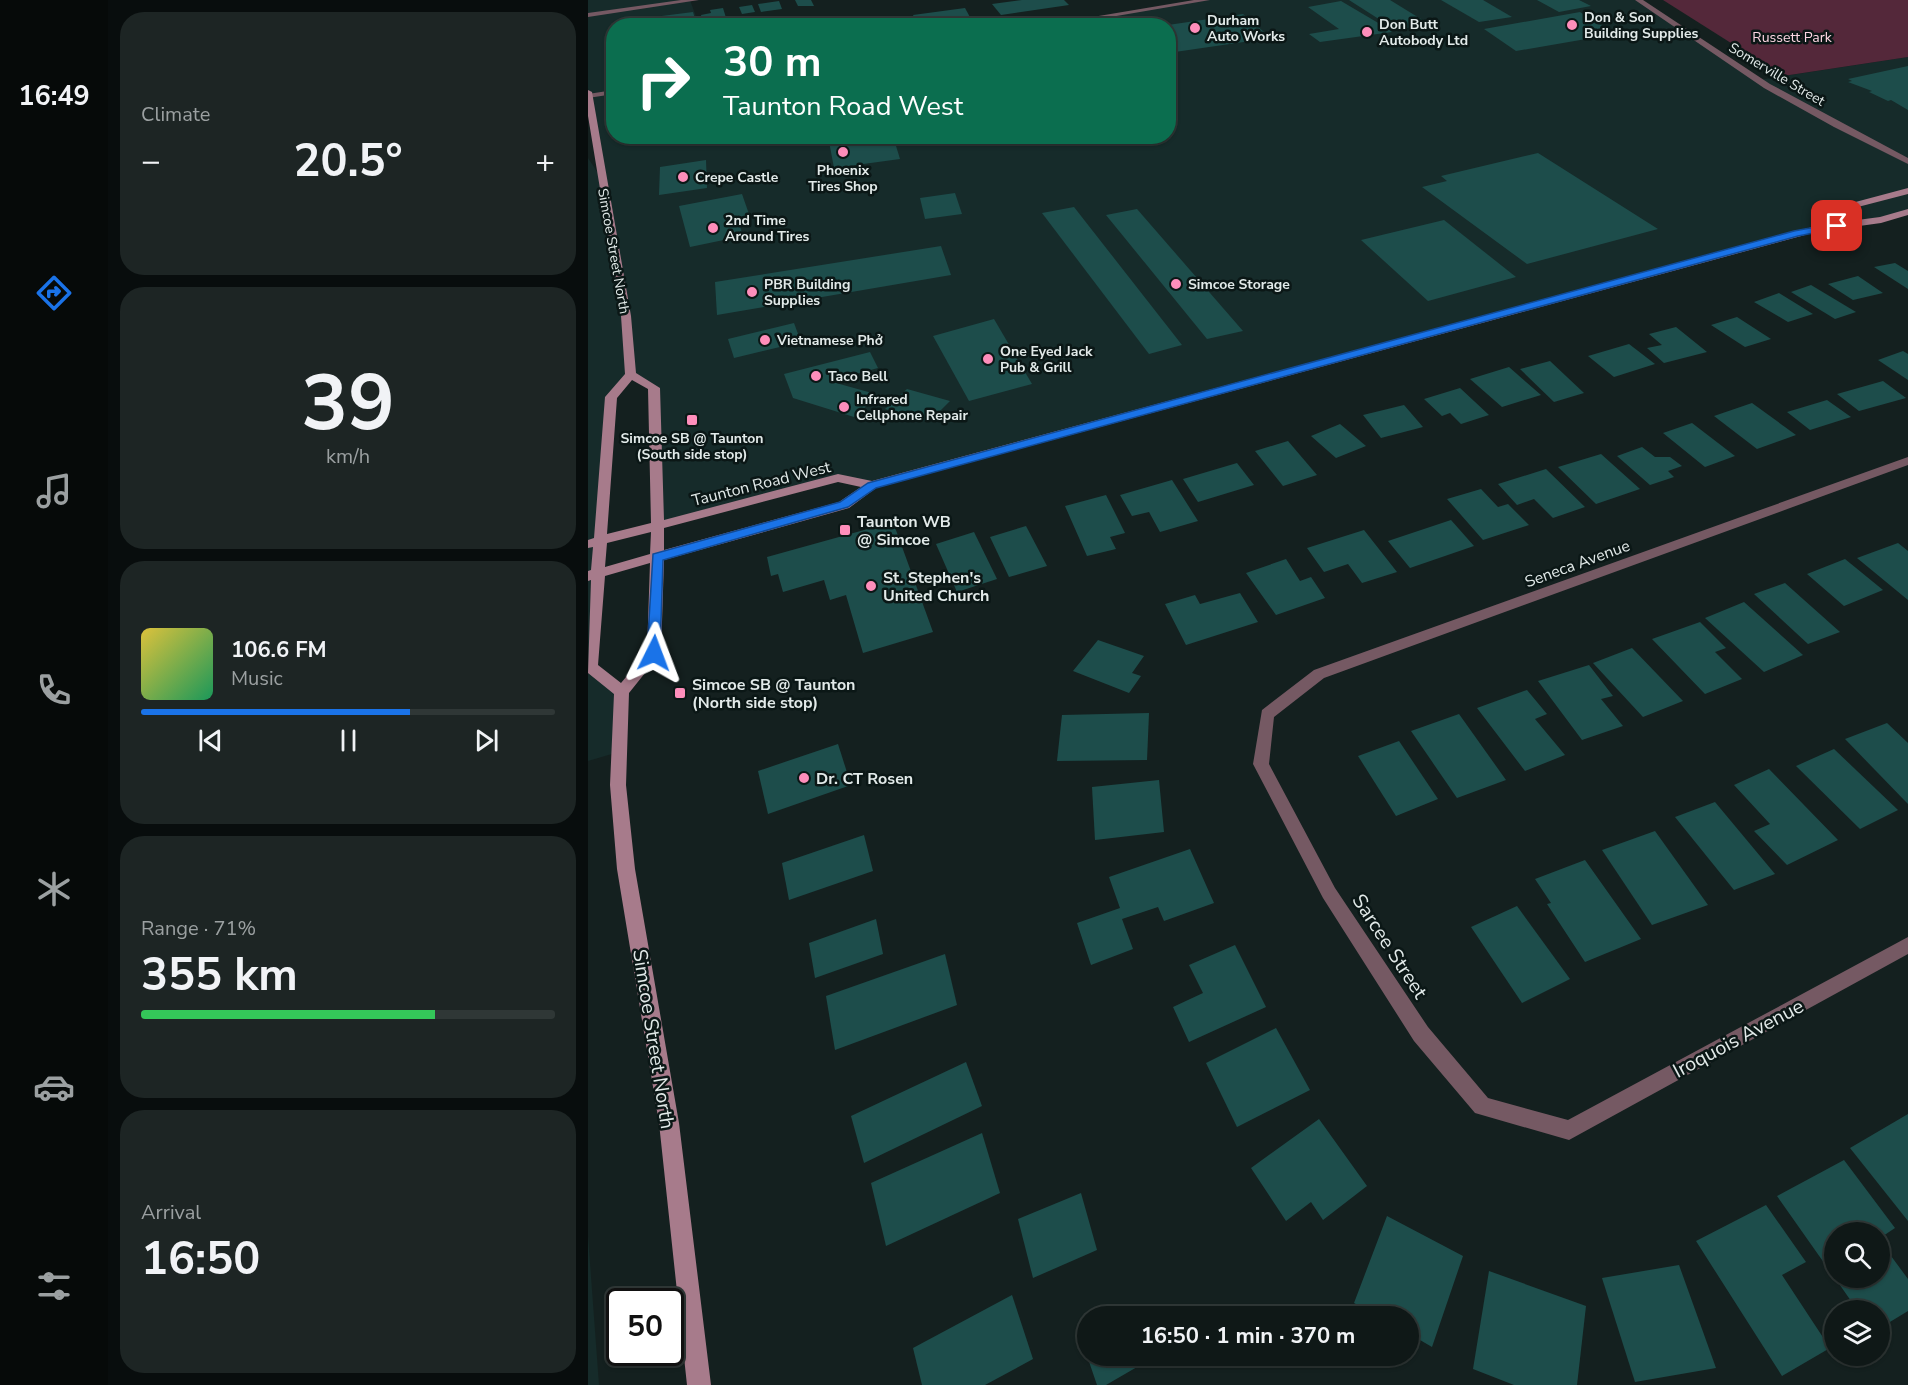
<!DOCTYPE html>
<meta charset="utf-8">
<style>
body{margin:0;font-family:"Nunito Sans",sans-serif;background:#1d2524;color:#f1f3f6;height:100vh;display:flex;flex-direction:column;font-size:22px;white-space:nowrap}
*{box-sizing:border-box;margin:0}
p{font-size:20px;color:#9ba0a1}
.icon{flex:none;width:33px;height:33px;fill:none;stroke:currentColor;stroke-width:2;stroke-linecap:round;stroke-linejoin:round}
.map{position:relative;flex:1;overflow:hidden}
.panel{display:flex;flex-direction:column;gap:12px;padding:12px;background:#080d0d;width:480px}
.panel>*{flex:none}
.hud{position:absolute;left:18px;top:18px;width:570px;height:126px;border-radius:24px;box-shadow:0 2px 4px #0004,0 0 0 2px #2f3736;background:#0b6e4f;color:#fff;overflow:hidden}
.buttons{position:absolute;left:1236px;top:1222px;display:grid;gap:12px}
.buttons a{display:grid;place-items:center;width:66px;height:66px;border-radius:50%;background:#0f1817;box-shadow:0 2px 4px #0004,0 0 0 2px #2f3736;font-size:30px}
.speed{position:absolute;left:18px;top:1288px;display:flex;gap:12px;font-size:30px;font-weight:700;text-align:center}
.speed>*{display:grid;place-content:center;width:78px;height:78px;border-radius:50%;background:#0f1817;box-shadow:0 2px 4px #0004,0 0 0 2px #2f3736;line-height:1}
.speed .limit{border:3px solid #111;border-radius:9px;background:#fff;color:#111}
.pin{position:absolute;display:grid;place-items:center;width:51px;height:51px;color:#fff;margin:-26px;border-radius:12px;box-shadow:0 3px 9px #0006}
.me{position:absolute;width:66px;margin:-33px;rotate:3deg;stroke-linejoin:round;filter:drop-shadow(0 0 4px #0008)}
.turn{display:flex;align-items:center;gap:21px;height:126px;padding:0 18px;font-size:27px}
.turn .icon{width:78px;height:78px;stroke-width:2.5}
.turn b{display:block;font-size:42px;line-height:51px}
.big{font-size:45px;font-weight:700;line-height:1.1}
.panel .card{flex:1;display:flex;flex-direction:column;justify-content:center;gap:9px;min-width:0;padding:0 21px;border-radius:24px;background:#1d2524}
.panel .dial{align-items:center;gap:0}
.dial b{font-size:78px;line-height:1}
.song{display:flex;align-items:center;gap:18px}
.cover{width:72px;height:72px;border-radius:9px;background:linear-gradient(135deg,hsl(50 70% 55%),hsl(150 70% 35%))}
.played{height:6px;border-radius:3px;background:linear-gradient(90deg,#1a73e8 65%,#2f3736 65%)}
.keys{display:flex;justify-content:space-around;direction:ltr}
.heat{display:flex;justify-content:space-between;align-items:center;font-size:33px;direction:ltr}
.charge{height:9px;border-radius:4px;background:linear-gradient(90deg,#34c759 71%,#2f3736 0)}
.trip{position:absolute;left:489px;top:1306px;width:342px;height:60px;border-radius:30px;background:#0f1817;box-shadow:0 2px 4px #0004,0 0 0 2px #2f3736;font-weight:700;line-height:60px;text-align:center}
main{display:flex;flex:1;min-height:0}
.menu{display:flex;flex-direction:column;width:108px;justify-content:space-around;align-items:center;background:#060a09;color:#9ba0a1}
.menu .icon{width:42px;height:42px}
.menu .selected{color:#1a73e8}
.menu b{font-size:27px;color:#f1f3f6}
.map>svg:first-child{display:block}
.built{fill:#162b2a}
.green{fill:#54283a}
.building{fill:#1d4d4b}
.lines{fill:none;stroke-linecap:round;stroke-linejoin:round}
.minor{fill:#755963;fill-rule:evenodd}
.tertiary{fill:#755963;fill-rule:evenodd}
.secondary{fill:#a77b8b;fill-rule:evenodd}
.route{fill:#1a73e8;stroke:#114b97;stroke-width:1.5}
.poi-dot{fill:#fe8ebb;stroke:#0b1716;stroke-width:2}
.labels{text-anchor:middle;stroke-width:5;stroke-linejoin:round;paint-order:stroke}
.far-poi-label{font-size:14px;font-weight:bold;fill:#e2eae9;stroke:#0b1716;text-anchor:start}
.far-park-label{font-size:14px;fill:#fdd6e3;stroke:#0b1716}
.far-street-label{font-size:14px;fill:#e2eae9;stroke:#0b1716}
.street-label{font-size:16px;fill:#e2eae9;stroke:#0b1716}
.poi-label{font-size:16px;font-weight:bold;fill:#e2eae9;stroke:#0b1716;text-anchor:start}
.near-street-label{font-size:20px;fill:#e2eae9;stroke:#0b1716}
</style>
<main>
<nav class="menu">
<b>16:49</b>
<svg class="icon selected" aria-label="directions" viewBox="0 0 24 24"><path d="M12 3l9 9-9 9-9-9zM9 14v-3h6M13 9l2 2-2 2"/></svg>
<svg class="icon" aria-label="music" viewBox="0 0 24 24"><path d="M9 18V5l10-2v13"/><circle cx="6" cy="18" r="3"/><circle cx="16" cy="16" r="3"/></svg>
<svg class="icon" aria-label="phone" viewBox="0 0 24 24"><path d="M5 4h4l2 5-3 2q2 4 5 5l2-3 5 2v4C11 20 4 13 5 4z"/></svg>
<svg class="icon" aria-label="climate" viewBox="0 0 24 24"><path d="M12 3v18M4 7l16 10M4 17L20 7"/></svg>
<svg class="icon" aria-label="car" viewBox="0 0 24 24"><path d="M5 17H2v-5l4-1 3-4h7l3 4 3 1v5h-3M9 17h6M6 11h13"/><circle cx="7" cy="17" r="2"/><circle cx="17" cy="17" r="2"/></svg>
<svg class="icon" aria-label="filters" viewBox="0 0 24 24"><path d="M4 7h16M4 17h16"/><circle cx="9" cy="7" r="2"/><circle cx="15" cy="17" r="2"/></svg>
</nav>
<section class="panel">
<div class="card"><p>Climate</p>
<div class="heat"><a>−</a><b class="big">20.5°</b><a>+</a></div>
</div>
<div class="card dial"><b>39</b><p>km/h</p></div>
<div class="card">
<div class="song"><i class="cover"></i><div><b>106.6 FM</b><p>Music</p></div></div>
<div class="played"></div>
<div class="keys"><svg class="icon" aria-label="previous" viewBox="0 0 24 24"><path d="M18 5L8 12l10 7zM5 5v14"/></svg><svg class="icon" aria-label="pause" viewBox="0 0 24 24"><path d="M8 5v14M16 5v14"/></svg><svg class="icon" aria-label="next" viewBox="0 0 24 24"><path d="M6 5l10 7-10 7zM19 5v14"/></svg></div>
</div>
<div class="card"><p>Range · 71%</p><b class="big">355 km</b><div class="charge"></div></div>
<div class="card"><p>Arrival</p><b class="big">16:50</b></div>
</section>
<div class="map">
<svg width="1320" height="1385" viewBox="0 0 1320 1385">
<rect width="100%" height="100%" fill="#14201f"/>
<g class="built">
<path d="M 0,0 L 102,0 L 111,25 L 26,26 L 26,136 L 580,136 L 580,26 L 454,25 L 620,0 L 1050,0 L 1170,80 L 1320,57 L 1320,212 L 1227,229 L 283,486 L 250,478 L 69,523 L 68,389 L 44,375 L 22,397 L 3,662 L 34,690 L 34,751 L 0,761 L 0,158 L 12,176 L 0,88 Z"/>
<path d="M 0,1236 L 11,1385 L 0,1385 Z"/>
</g>
<path class="green" d="M 1075,0 L 1320,0 L 1320,57 L 1195,76 Z"/>
<g class="building">
<path d="M 207,0 L 223,0 L 226,6 L 210,6 Z"/>
<path d="M 434,0 L 476,0 L 481,5 L 413,15 L 404,4 Z"/>
<path d="M 761,0 L 802,0 L 841,24 L 808,30 Z"/>
<path d="M 853,0 L 895,0 L 924,17 L 891,22 Z"/>
<path d="M 949,0 L 991,0 L 1003,6 L 971,12 Z"/>
<path d="M 191,1 L 194,9 L 173,12 L 170,4 Z"/>
<path d="M 753,1 L 792,24 L 804,32 L 732,42 L 721,34 L 751,29 L 720,7 Z"/>
<path d="M 164,5 L 167,12 L 154,14 L 151,7 Z"/>
<path d="M 135,8 L 139,21 L 115,24 L 113,15 L 123,13 L 122,10 Z"/>
<path d="M 377,8 L 383,19 L 330,26 L 325,15 Z"/>
<path d="M 105,12 L 109,26 L 60,26 L 58,18 Z"/>
<path d="M 992,12 L 1027,34 L 928,51 L 896,29 Z"/>
<path d="M 655,14 L 683,38 L 580,53 L 580,25 Z"/>
<path d="M 1320,66 L 1320,110 L 1303,100 L 1300,101 L 1281,92 L 1284,91 L 1260,82 L 1264,81 L 1260,79 Z"/>
<path d="M 240,136 L 305,136 L 312,159 L 246,168 Z"/>
<path d="M 950,153 L 1070,229 L 939,264 L 834,187 L 859,181 L 853,176 Z"/>
<path d="M 118,160 L 119,188 L 71,195 L 72,167 Z"/>
<path d="M 367,193 L 374,214 L 337,219 L 332,198 Z"/>
<path d="M 154,194 L 162,217 L 150,220 L 155,236 L 102,247 L 91,206 Z"/>
<path d="M 486,207 L 594,345 L 561,354 L 454,213 Z"/>
<path d="M 549,209 L 655,331 L 619,339 L 518,215 Z"/>
<path d="M 856,220 L 928,277 L 840,301 L 773,240 Z"/>
<path d="M 353,246 L 363,275 L 129,315 L 127,282 Z"/>
<path d="M 1307,263 L 1320,271 L 1320,289 L 1286,267 Z"/>
<path d="M 1270,276 L 1295,293 L 1265,300 L 1240,284 Z"/>
<path d="M 1223,285 L 1268,312 L 1247,319 L 1203,292 Z"/>
<path d="M 1191,293 L 1225,314 L 1200,322 L 1166,302 Z"/>
<path d="M 1149,317 L 1183,339 L 1157,347 L 1123,325 Z"/>
<path d="M 406,319 L 444,384 L 381,401 L 345,336 Z"/>
<path d="M 206,323 L 213,342 L 146,358 L 140,339 Z"/>
<path d="M 1088,327 L 1119,352 L 1076,363 L 1059,348 L 1074,345 L 1061,334 Z"/>
<path d="M 1041,344 L 1067,364 L 1026,377 L 1000,356 Z"/>
<path d="M 1315,351 L 1320,354 L 1320,380 L 1290,360 Z"/>
<path d="M 282,352 L 290,368 L 241,381 L 291,395 L 266,417 L 205,398 L 196,374 Z"/>
<path d="M 962,361 L 996,393 L 966,402 L 932,369 Z"/>
<path d="M 921,367 L 953,395 L 914,407 L 882,379 Z"/>
<path d="M 1295,381 L 1318,398 L 1271,411 L 1249,394 Z"/>
<path d="M 872,388 L 901,415 L 873,424 L 862,413 L 854,416 L 836,399 Z"/>
<path d="M 319,389 L 362,401 L 341,422 L 297,409 Z"/>
<path d="M 1239,400 L 1263,417 L 1222,430 L 1199,412 Z"/>
<path d="M 1164,403 L 1208,435 L 1169,449 L 1126,416 Z"/>
<path d="M 816,405 L 835,427 L 793,438 L 775,415 Z"/>
<path d="M 1104,423 L 1147,456 L 1117,467 L 1075,433 Z"/>
<path d="M 752,424 L 778,446 L 748,458 L 723,436 Z"/>
<path d="M 700,441 L 729,475 L 695,486 L 667,451 Z"/>
<path d="M 1054,447 L 1067,457 L 1082,457 L 1094,466 L 1080,471 L 1086,477 L 1062,485 L 1029,456 Z"/>
<path d="M 1013,454 L 1052,489 L 1008,504 L 970,467 Z"/>
<path d="M 649,463 L 666,485 L 610,502 L 595,479 Z"/>
<path d="M 958,469 L 997,507 L 965,518 L 946,499 L 929,505 L 910,484 Z"/>
<path d="M 584,480 L 610,521 L 572,532 L 561,512 L 544,516 L 532,495 Z"/>
<path d="M 893,489 L 910,507 L 920,504 L 941,525 L 895,540 L 859,499 Z"/>
<path d="M 518,495 L 537,533 L 522,537 L 528,549 L 499,556 L 477,506 Z"/>
<path d="M 863,520 L 886,546 L 822,568 L 800,541 Z"/>
<path d="M 305,522 L 345,632 L 275,653 L 258,595 L 242,600 L 236,580 L 195,592 L 190,574 L 183,576 L 179,557 Z"/>
<path d="M 438,526 L 459,566 L 421,577 L 402,537 Z"/>
<path d="M 776,530 L 809,572 L 774,583 L 760,564 L 736,572 L 719,548 Z"/>
<path d="M 386,532 L 409,579 L 369,592 L 348,544 Z"/>
<path d="M 1310,543 L 1320,551 L 1320,600 L 1269,558 Z"/>
<path d="M 698,559 L 712,581 L 723,577 L 737,598 L 688,615 L 658,573 Z"/>
<path d="M 1257,559 L 1295,590 L 1256,606 L 1219,574 Z"/>
<path d="M 1197,583 L 1252,632 L 1220,644 L 1166,594 Z"/>
<path d="M 652,593 L 670,622 L 598,645 L 577,604 L 607,595 L 612,604 Z"/>
<path d="M 1156,602 L 1215,655 L 1176,672 L 1117,618 Z"/>
<path d="M 1112,622 L 1138,648 L 1127,652 L 1154,679 L 1117,694 L 1064,639 Z"/>
<path d="M 510,640 L 556,656 L 544,673 L 553,676 L 541,693 L 485,671 Z"/>
<path d="M 1044,648 L 1095,701 L 1055,717 L 1005,663 Z"/>
<path d="M 1001,665 L 1025,696 L 1013,699 L 1035,726 L 994,740 L 950,681 Z"/>
<path d="M 939,690 L 959,714 L 947,719 L 977,755 L 937,771 L 889,708 Z"/>
<path d="M 561,713 L 559,760 L 469,761 L 474,715 Z"/>
<path d="M 871,714 L 918,780 L 869,798 L 823,731 Z"/>
<path d="M 1299,723 L 1320,743 L 1320,804 L 1257,739 Z"/>
<path d="M 811,741 L 850,799 L 808,816 L 770,756 Z"/>
<path d="M 250,744 L 263,785 L 180,814 L 170,771 Z"/>
<path d="M 1246,749 L 1310,810 L 1272,829 L 1208,766 Z"/>
<path d="M 1181,769 L 1250,840 L 1199,865 L 1166,831 L 1182,824 L 1146,785 Z"/>
<path d="M 571,780 L 576,832 L 507,840 L 504,787 Z"/>
<path d="M 1127,802 L 1187,874 L 1146,890 L 1087,817 Z"/>
<path d="M 1067,831 L 1120,905 L 1064,925 L 1014,850 Z"/>
<path d="M 276,835 L 285,871 L 201,900 L 194,863 Z"/>
<path d="M 602,849 L 626,903 L 576,921 L 570,907 L 534,919 L 545,949 L 503,965 L 489,923 L 532,908 L 521,877 Z"/>
<path d="M 997,860 L 1053,939 L 997,962 L 959,904 L 963,903 L 947,879 Z"/>
<path d="M 929,906 L 982,979 L 934,1003 L 883,927 Z"/>
<path d="M 288,919 L 295,954 L 227,978 L 221,943 Z"/>
<path d="M 647,945 L 678,1007 L 601,1042 L 585,1007 L 615,993 L 601,965 Z"/>
<path d="M 357,954 L 369,1005 L 247,1050 L 238,996 Z"/>
<path d="M 688,1028 L 722,1090 L 649,1127 L 618,1063 Z"/>
<path d="M 378,1062 L 394,1106 L 276,1163 L 263,1116 Z"/>
<path d="M 1320,1114 L 1320,1221 L 1262,1148 Z"/>
<path d="M 731,1119 L 779,1186 L 735,1220 L 723,1202 L 698,1221 L 663,1168 Z"/>
<path d="M 394,1133 L 412,1193 L 298,1246 L 283,1183 Z"/>
<path d="M 1256,1160 L 1307,1228 L 1292,1238 L 1292,1233 L 1246,1233 L 1246,1277 L 1189,1196 Z"/>
<path d="M 493,1193 L 509,1250 L 445,1278 L 430,1219 Z"/>
<path d="M 1178,1205 L 1218,1262 L 1194,1275 L 1242,1348 L 1194,1376 L 1108,1241 Z"/>
<path d="M 799,1216 L 875,1256 L 844,1347 L 820,1333 L 820,1317 L 791,1317 L 766,1303 Z"/>
<path d="M 1292,1241 L 1320,1279 L 1320,1311 L 1292,1328 L 1292,1311 L 1270,1311 L 1247,1278 L 1292,1278 Z"/>
<path d="M 1091,1265 L 1128,1368 L 1047,1382 L 1014,1278 Z"/>
<path d="M 901,1271 L 998,1306 L 989,1385 L 926,1385 L 885,1369 Z"/>
<path d="M 424,1295 L 445,1359 L 397,1385 L 334,1385 L 325,1348 Z"/>
<path d="M 500,1345 L 500,1356 L 568,1356 L 518,1385 L 509,1385 L 496,1347 Z"/>
</g>
<g class="lines">
<g class="minor">
<path d="M 93,0 L 111,0 L 0,17 L 0,13 Z"/>
<path d="M 606,0 L 622,0 L 470,26 L 451,26 Z"/>
<path d="M 26,90 L 26,94 L 0,98 L 0,94 Z"/>
<path d="M 1320,457 L 1320,465 L 736,678 L 686,717 L 681,764 L 747,888 L 840,1027 L 900,1098 L 980,1120 L 1320,937 L 1320,954 L 981,1140 L 887,1113 L 826,1041 L 735,898 L 665,764 L 674,710 L 726,670 Z"/>
</g>
<path class="tertiary" d="M 1047,0 L 1055,0 L 1182,84 L 1320,158 L 1320,164 L 1246,127 L 1176,88 Z"/>
<path class="secondary" d="M 0,90 L 4,92 L 43,316 L 48,373 L 72,388 L 76,520 L 250,474 L 284,481 L 1228,226 L 1229,223 L 1260,204 L 1320,188 L 1320,194 L 1266,208 L 1239,224 L 1292,217 L 1320,209 L 1320,215 L 1293,223 L 1228,232 L 288,488 L 261,508 L 76,560 L 73,653 L 41,693 L 38,785 L 47,869 L 91,1123 L 123,1385 L 99,1385 L 71,1123 L 29,869 L 22,785 L 26,694 L 0,673 L 3,580 L 0,581 L 0,571 L 3,570 L 5,547 L 0,548 L 0,540 L 6,538 L 17,397 L 37,374 L 33,316 L 0,116 ZM 44,380 L 60,389 L 63,523 L 19,534 L 29,398 ZM 250,482 L 273,487 L 251,502 L 76,550 L 76,528 ZM 63,532 L 62,554 L 17,567 L 19,543 ZM 62,563 L 59,652 L 33,683 L 10,665 L 17,576 Z"/>
</g>
<path class="route" d="M 1249,223 L 1252,224 L 1252,228 L 1210,236 L 288,488 L 260,507 L 75,560 L 72,653 L 66,658 L 59,653 L 65,554 L 252,502 L 280,483 L 1206,231 Z"/>
<g class="poi-dot">
<circle cx="984" cy="25" r="6"/>
<circle cx="607" cy="28" r="6"/>
<circle cx="779" cy="32" r="6"/>
<circle cx="255" cy="152" r="6"/>
<circle cx="95" cy="177" r="6"/>
<circle cx="125" cy="228" r="6"/>
<circle cx="588" cy="284" r="6"/>
<circle cx="164" cy="292" r="6"/>
<circle cx="177" cy="340" r="6"/>
<circle cx="400" cy="359" r="6"/>
<circle cx="228" cy="376" r="6"/>
<circle cx="256" cy="407" r="6"/>
<rect x="98" y="414" width="12" height="12" rx="3"/>
<rect x="251" y="524" width="12" height="12" rx="3"/>
<circle cx="283" cy="586" r="6"/>
<rect x="86" y="687" width="12" height="12" rx="3"/>
<circle cx="216" cy="778" r="6"/>
</g>
<g class="labels">
<g class="far-poi-label">
<text x="996" y="22">Don &amp; Son<tspan x="996" dy="16">Building Supplies</tspan></text>
<text x="619" y="25">Durham<tspan x="619" dy="16">Auto Works</tspan></text>
<text x="791" y="29">Don Butt<tspan x="791" dy="16">Autobody Ltd</tspan></text>
<text x="255" y="175" text-anchor="middle">Phoenix<tspan x="255" dy="16">Tires Shop</tspan></text>
<text x="107" y="182">Crepe Castle</text>
<text x="137" y="225">2nd Time<tspan x="137" dy="16">Around Tires</tspan></text>
<text x="176" y="289">PBR Building<tspan x="176" dy="16">Supplies</tspan></text>
<text x="600" y="289">Simcoe Storage</text>
<text x="189" y="345">Vietnamese Phở</text>
<text x="412" y="356">One Eyed Jack<tspan x="412" dy="16">Pub &amp; Grill</tspan></text>
<text x="240" y="381">Taco Bell</text>
<text x="268" y="404">Infrared<tspan x="268" dy="16">Cellphone Repair</tspan></text>
<text x="104" y="443" text-anchor="middle">Simcoe SB @ Taunton<tspan x="104" dy="16">(South side stop)</tspan></text>
</g>
<g class="far-park-label">
<text x="1204" y="42">Russett Park</text>
</g>
<g class="far-street-label">
<text transform="translate(1189 74) rotate(31)" y="5">Somerville Street</text>
<text transform="translate(26 251) rotate(80)" y="5">Simcoe Street North</text>
</g>
<g class="street-label">
<text transform="translate(173 483) rotate(-14)" y="6">Taunton Road West</text>
<text transform="translate(989 563) rotate(-20)" y="6">Seneca Avenue</text>
</g>
<g class="poi-label">
<text x="269" y="527">Taunton WB<tspan x="269" dy="18">@ Simcoe</tspan></text>
<text x="295" y="583">St. Stephen's<tspan x="295" dy="18">United Church</tspan></text>
<text x="104" y="690">Simcoe SB @ Taunton<tspan x="104" dy="18">(North side stop)</tspan></text>
<text x="228" y="784">Dr. CT Rosen</text>
</g>
<g class="near-street-label">
<text transform="translate(802 946) rotate(57)" y="7">Sarcee Street</text>
<text transform="translate(1150 1038) rotate(-28)" y="7">Iroquois Avenue</text>
<text transform="translate(66 1039) rotate(81)" y="7">Simcoe Street North</text>
</g>
</g>
</svg>
<div class="buttons">
<a><svg class="icon" aria-label="search" viewBox="0 0 24 24"><circle cx="10" cy="10" r="6"/><path d="M15 15l6 6"/></svg></a>
<a><svg class="icon" aria-label="layers" viewBox="0 0 24 24"><path d="M12 4l9 5-9 5-9-5zM3 14l9 5 9-5"/></svg></a>
</div>
<div class="speed"><div class="limit">50</div></div>
<div class="pin" style="left:1249px;top:226px;background:#d93025"><svg class="icon" aria-label="arrive" viewBox="0 0 24 24"><path d="M6 21V4h12l-3 4 3 4H6"/></svg></div>
<svg class="me" style="left:66px;top:653px" viewBox="-20 -20 40 40"><path d="M0-17L14 15 0 8-14 15z" fill="#1a73e8" stroke="#fff" stroke-width="4"/></svg>
<div class="trip">16:50 · 1 min · 370 m</div>
<div class="hud">
<div class="turn"><svg class="icon" aria-label="right" viewBox="0 0 24 24"><path d="M7 20v-9h11M14 6l5 5-5 5"/></svg><div><b>30 m</b>Taunton Road West</div></div>
</div>
</div>
</main>
